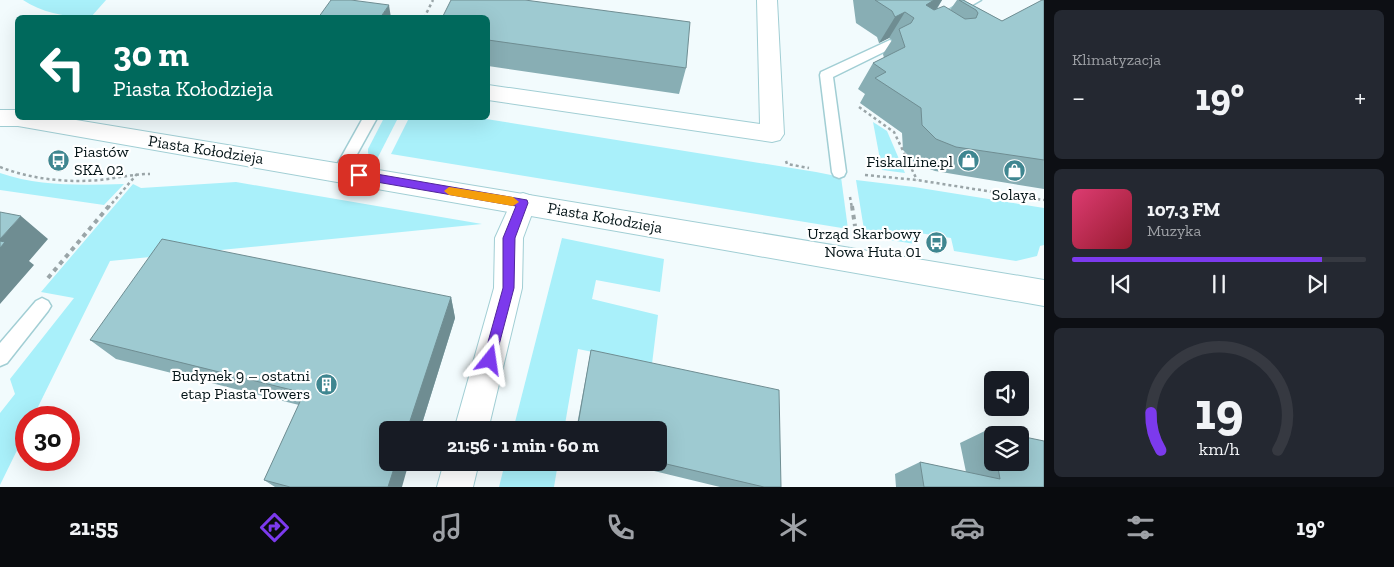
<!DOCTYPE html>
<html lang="pl">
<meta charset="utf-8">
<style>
body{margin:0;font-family:"Zilla Slab",serif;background:#242831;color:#f1f3f6;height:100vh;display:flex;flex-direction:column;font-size:19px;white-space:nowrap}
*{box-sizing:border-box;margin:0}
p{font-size:16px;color:#9ea1a6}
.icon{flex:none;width:28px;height:28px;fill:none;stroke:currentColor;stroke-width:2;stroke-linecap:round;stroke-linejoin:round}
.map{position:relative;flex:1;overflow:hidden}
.details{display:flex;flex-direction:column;gap:10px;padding:10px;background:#0d0f14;width:350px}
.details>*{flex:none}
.top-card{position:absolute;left:15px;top:15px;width:475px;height:105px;border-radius:8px;box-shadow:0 5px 20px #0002;background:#00695c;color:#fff;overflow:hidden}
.buttons{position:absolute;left:984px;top:371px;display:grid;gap:10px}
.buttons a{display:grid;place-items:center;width:45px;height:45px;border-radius:8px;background:#171b24;box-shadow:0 5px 20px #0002;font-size:25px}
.speed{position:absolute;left:15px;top:406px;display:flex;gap:10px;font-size:25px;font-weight:700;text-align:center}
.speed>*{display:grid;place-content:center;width:65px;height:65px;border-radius:50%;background:#171b24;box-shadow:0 5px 20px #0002;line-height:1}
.speed .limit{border:8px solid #d22;background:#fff;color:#111}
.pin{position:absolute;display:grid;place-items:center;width:42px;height:42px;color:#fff;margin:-21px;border-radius:10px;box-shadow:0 2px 8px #0006}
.me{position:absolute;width:55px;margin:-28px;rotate:15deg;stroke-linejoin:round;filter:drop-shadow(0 0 4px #0008)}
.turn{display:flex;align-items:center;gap:18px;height:105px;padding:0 15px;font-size:22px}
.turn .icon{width:65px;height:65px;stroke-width:2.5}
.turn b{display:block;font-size:35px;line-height:42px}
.big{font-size:38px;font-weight:800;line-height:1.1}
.details .widget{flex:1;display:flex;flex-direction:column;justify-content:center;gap:8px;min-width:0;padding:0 18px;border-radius:8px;background:#242831}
.details .dial{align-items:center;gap:0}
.dial svg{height:130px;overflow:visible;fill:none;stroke:#363941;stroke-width:7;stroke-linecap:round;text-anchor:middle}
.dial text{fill:#f1f3f6;stroke:none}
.song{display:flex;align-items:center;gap:15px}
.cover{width:60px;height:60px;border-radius:8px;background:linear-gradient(135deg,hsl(340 70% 55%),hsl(350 70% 35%))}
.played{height:5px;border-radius:2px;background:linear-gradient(90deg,#7c3aed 85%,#363941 85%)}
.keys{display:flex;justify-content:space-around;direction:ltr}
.heat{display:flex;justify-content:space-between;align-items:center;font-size:28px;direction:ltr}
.trip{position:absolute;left:379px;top:421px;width:288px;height:50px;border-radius:8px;background:#171b24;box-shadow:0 5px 20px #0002;font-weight:800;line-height:50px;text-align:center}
.menu{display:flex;height:80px;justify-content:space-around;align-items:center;background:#090b0e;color:#9ea1a6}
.menu .icon{width:35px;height:35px}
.menu .active{color:#7c3aed}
.menu b{font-size:22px;color:#f1f3f6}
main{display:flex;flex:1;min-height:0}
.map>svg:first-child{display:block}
.green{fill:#a9f0fa}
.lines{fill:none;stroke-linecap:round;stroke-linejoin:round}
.lane-casing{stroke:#a1ced4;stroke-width:3}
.street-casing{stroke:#a1ced4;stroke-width:2}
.secondary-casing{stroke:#a1ced4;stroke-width:2}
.path-far1{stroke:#9aa5a8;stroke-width:2.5;stroke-dasharray:3 3;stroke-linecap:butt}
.path{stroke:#9aa5a8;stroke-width:4;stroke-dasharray:4.5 4.5;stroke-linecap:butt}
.lane{fill:#fff;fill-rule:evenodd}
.street{fill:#fff;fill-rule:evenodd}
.secondary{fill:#fff;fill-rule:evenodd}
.wall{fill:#88aeb4}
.shaded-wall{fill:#6f8d92}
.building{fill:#9ecad1;stroke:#6f8d92}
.route{fill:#7c3aed;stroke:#51269a}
.slow{fill:#f59e0b}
.labels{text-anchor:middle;stroke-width:4.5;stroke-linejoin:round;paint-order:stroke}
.street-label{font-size:16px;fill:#051518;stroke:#fff}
.poi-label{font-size:16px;fill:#051518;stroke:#fff;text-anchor:end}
</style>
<main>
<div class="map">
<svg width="1044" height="487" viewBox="0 0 1044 487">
<rect width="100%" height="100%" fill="#f2fbfd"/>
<g class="green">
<path d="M 23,0 L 106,0 L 91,17 C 68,18 43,13 23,0 Z"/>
<path d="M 384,118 L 398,118 L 375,163 L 368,153 L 368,149 Z"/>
<path d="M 409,118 L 480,118 L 816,172 L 841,177 L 848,229 L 391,154 Z"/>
<path d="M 873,122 L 887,131 L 905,173 L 882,170 Z"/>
<path d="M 0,173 C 41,187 82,185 124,184 L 104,205 L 0,190 Z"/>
<path d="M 856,180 L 914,187 L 1044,208 L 1044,245 L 1040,246 L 1037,256 L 1016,261 L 954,251 L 951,238 L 913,232 L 915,244 L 865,236 Z"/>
<path d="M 236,182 L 482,224 L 110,261 L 33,417 L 26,418 L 26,432 L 0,485 L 0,413 L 15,394 L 10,379 L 74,298 L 41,292 L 133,184 L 141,188 Z"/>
<path d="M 562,238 L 664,259 L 660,292 L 596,280 L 592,299 L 658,315 L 652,364 L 578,349 L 564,430 L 513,430 Z"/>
<path d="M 505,463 L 558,463 L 554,487 L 499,487 Z"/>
</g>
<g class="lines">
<defs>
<g id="lane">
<path d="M 966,0 L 981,0 L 955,15 L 947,15 L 945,13 L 947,11 Z"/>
<path d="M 890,40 L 896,44 L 894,47 L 833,77 L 846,172 L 844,176 L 839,178 L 834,176 L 832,172 L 820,75 L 821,72 Z"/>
<path d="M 363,118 L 377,118 L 345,176 L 340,178 L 335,176 L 333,172 Z"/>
<path d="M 42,298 L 48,301 L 51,306 L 48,311 L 7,363 L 0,366 L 0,343 L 36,301 Z"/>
</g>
<g id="street">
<path d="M 757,0 L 777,0 L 784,134 L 780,140 L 772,142 L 488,100 L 488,85 L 760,124 Z"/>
<path d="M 523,193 L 532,196 L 536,203 L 523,238 L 522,288 L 488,430 L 454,430 L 494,288 L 495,238 L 514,196 Z"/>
<path d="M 444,462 L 479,462 L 473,487 L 437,487 Z"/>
</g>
<path id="secondary" d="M 0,110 L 18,110 L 18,118 L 64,118 L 1044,280 L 1044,306 L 18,126 L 0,126 Z"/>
</defs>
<use href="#lane" class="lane-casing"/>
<use href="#street" class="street-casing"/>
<use href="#secondary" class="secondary-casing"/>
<g class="path-far1">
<path d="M 424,18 L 433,0"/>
<path d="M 859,107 L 894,132 L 917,180"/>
<path d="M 786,161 L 787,164 L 809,168"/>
<path d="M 0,167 C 31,179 66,183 100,180 C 117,178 133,174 150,174"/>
<path d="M 865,175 L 917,180 L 1044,200"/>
<path d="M 850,197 L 852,208"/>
<path d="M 108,208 L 137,174"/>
</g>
<g class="path">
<path d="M 852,206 L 855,226"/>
<path d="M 48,278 L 109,206"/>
</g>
<use href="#lane" class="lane"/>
<use href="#street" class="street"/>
<use href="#secondary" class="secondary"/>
</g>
<g class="wall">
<path d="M 853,0 L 942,0 L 937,9 L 950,10 L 957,0 L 963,0 L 1002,21 L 1044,0 L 1044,189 L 935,171 L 916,164 L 903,150 L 902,133 L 860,103 L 865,94 L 858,89 L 873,63 L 884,58 L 883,54 L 892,40 L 889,38 L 879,43 L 877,37 L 856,23 Z"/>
<path d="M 488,18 L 686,68 L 679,94 L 488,66 Z"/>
<path d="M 451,297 L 455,318 L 420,430 L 388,430 L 402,487 L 275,487 L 264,480 L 299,405 L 116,359 L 90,340 Z"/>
<path d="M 591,350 L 781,487 L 720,487 L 617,462 L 658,462 L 658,430 L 576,430 Z"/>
<path d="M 989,429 L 992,435 L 992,462 L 1020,462 L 1044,487 L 896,487 L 895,474 L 920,462 L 966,472 L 960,443 Z"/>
</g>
<g class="shaded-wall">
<path d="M 934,0 L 942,0 L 931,17 L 926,5 Z"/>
<path d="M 389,5 L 391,18 L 380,18 Z"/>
<path d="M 905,12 L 889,38 L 879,43 L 895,17 Z"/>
<path d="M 21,216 L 48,239 L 29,261 L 34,265 L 0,304 L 0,239 Z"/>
<path d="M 451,297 L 455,318 L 420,430 L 407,430 Z"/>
<path d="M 396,462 L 409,462 L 402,487 L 388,487 Z"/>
</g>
<g class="building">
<path d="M 331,0 L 351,0 L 389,5 L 380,18 L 318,18 Z"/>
<path d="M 451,0 L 525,0 L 690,22 L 686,68 L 488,40 L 488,18 L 442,18 Z"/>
<path d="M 875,0 L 934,0 L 926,5 L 934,10 L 944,6 L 965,19 L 976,18 L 978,13 L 976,10 L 959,0 L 963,0 L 1002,21 L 1042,0 L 1044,0 L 1044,160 L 956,147 L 936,139 L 922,125 L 921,108 L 875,78 L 886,72 L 873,63 L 905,47 L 899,29 L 911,23 L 914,18 L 905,12 L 895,17 L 892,11 Z"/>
<path d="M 0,212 L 21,216 L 0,239 Z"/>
<path d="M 162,239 L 451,297 L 407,430 L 388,430 L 388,462 L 396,462 L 388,487 L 290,487 L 264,480 L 304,393 L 90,340 Z"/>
<path d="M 0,241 L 5,242 L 0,248 Z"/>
<path d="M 591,350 L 779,390 L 781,487 L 764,487 L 658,462 L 658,430 L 577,430 Z"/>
<path d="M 989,429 L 1017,435 L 992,435 L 992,445 Z"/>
<path d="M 1020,436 L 1044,441 L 1044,487 L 924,487 L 920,462 L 1000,479 L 997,462 L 1020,462 Z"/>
</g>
<path class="route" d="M 359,171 L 527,200 L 528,203 L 515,238 L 514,288 L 494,364 L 490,366 L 485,364 L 483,360 L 503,288 L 503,238 L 516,206 L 359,179 L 354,175 Z"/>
<path class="slow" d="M 449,187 L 513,197 L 519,202 L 513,206 L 449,195 L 444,191 Z"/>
<defs>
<symbol id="bus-disc" viewBox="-11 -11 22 22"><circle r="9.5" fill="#3f8690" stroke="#fff"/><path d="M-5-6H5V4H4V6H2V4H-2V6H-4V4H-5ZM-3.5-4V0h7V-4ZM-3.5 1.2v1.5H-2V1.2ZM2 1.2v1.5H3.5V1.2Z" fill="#fff"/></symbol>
<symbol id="shop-disc" viewBox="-11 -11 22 22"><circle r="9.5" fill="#3f8690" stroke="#fff"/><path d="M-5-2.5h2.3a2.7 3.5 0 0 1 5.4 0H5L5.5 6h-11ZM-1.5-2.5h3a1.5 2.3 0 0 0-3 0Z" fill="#fff"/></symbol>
<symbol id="building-disc" viewBox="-11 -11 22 22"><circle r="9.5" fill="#3f8690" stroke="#fff"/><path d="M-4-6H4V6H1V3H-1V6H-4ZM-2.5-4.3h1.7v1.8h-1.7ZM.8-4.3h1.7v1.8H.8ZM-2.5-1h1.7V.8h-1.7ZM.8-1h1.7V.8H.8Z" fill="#fff"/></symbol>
</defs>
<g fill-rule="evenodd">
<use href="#bus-disc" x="46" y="148" width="25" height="25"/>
<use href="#shop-disc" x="956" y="148" width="25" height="25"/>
<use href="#shop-disc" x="1002" y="158" width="25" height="25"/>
<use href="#bus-disc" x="924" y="230" width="25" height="25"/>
<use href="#building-disc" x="314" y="372" width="25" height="25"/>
</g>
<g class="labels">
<g class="street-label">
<text transform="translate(206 149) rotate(9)" y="6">Piasta Kołodzieja</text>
<text transform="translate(605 217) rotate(10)" y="6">Piasta Kołodzieja</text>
</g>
<g class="poi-label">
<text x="74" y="157" text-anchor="start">Piastów<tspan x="74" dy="18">SKA 02</tspan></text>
<text x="953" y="167">FiskalLine.pl</text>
<text x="1014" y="200" text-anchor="middle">Solaya</text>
<text x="921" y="239">Urząd Skarbowy<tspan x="921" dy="18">Nowa Huta 01</tspan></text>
<text x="310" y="381">Budynek 9 – ostatni<tspan x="310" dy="18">etap Piasta Towers</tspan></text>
</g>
</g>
</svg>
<div class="buttons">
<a><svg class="icon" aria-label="sound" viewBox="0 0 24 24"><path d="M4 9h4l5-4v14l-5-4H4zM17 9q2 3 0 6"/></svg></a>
<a><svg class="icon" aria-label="layers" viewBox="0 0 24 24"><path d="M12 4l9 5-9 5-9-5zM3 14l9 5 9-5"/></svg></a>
</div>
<div class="speed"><div class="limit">30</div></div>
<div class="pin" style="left:359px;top:175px;background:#d93025"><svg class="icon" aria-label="arrive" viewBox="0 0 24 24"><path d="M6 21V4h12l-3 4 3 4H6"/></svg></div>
<svg class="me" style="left:490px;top:360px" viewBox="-20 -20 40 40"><path d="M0-17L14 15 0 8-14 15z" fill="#7c3aed" stroke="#fff" stroke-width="4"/></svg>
<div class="trip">21:56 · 1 min · 60 m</div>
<div class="top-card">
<div class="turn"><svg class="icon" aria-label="left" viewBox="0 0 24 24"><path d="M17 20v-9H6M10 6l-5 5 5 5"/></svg><div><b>30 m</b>Piasta Kołodzieja</div></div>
</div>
</div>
<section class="details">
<div class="widget"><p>Klimatyzacja</p>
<div class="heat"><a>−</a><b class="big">19°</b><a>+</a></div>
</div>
<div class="widget">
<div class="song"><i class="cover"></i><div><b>107.3 FM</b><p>Muzyka</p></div></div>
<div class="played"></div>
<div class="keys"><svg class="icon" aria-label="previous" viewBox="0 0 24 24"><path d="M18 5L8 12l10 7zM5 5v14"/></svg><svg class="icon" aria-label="pause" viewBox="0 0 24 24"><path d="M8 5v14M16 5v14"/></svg><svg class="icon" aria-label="next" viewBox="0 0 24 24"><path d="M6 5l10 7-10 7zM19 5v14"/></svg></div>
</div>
<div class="widget dial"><svg viewBox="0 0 100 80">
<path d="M14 69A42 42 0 1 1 86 69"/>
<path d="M14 69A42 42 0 0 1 8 46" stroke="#7c3aed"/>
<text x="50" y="56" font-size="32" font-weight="700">19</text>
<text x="50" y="72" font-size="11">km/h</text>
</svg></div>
</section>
</main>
<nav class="menu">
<b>21:55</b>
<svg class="icon active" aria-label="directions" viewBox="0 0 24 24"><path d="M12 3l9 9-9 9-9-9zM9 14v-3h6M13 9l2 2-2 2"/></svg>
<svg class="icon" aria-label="music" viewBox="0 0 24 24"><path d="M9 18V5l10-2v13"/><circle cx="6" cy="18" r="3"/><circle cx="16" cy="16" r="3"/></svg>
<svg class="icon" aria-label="phone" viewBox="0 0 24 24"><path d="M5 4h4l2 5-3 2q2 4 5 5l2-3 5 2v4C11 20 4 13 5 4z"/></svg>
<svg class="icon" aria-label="climate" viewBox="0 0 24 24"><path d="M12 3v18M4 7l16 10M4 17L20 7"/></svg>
<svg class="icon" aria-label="car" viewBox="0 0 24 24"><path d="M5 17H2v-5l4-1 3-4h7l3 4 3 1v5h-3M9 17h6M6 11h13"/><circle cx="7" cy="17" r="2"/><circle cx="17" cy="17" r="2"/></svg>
<svg class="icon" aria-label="filters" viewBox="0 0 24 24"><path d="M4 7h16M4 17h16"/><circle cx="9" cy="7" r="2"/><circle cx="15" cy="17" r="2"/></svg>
<b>19°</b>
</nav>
